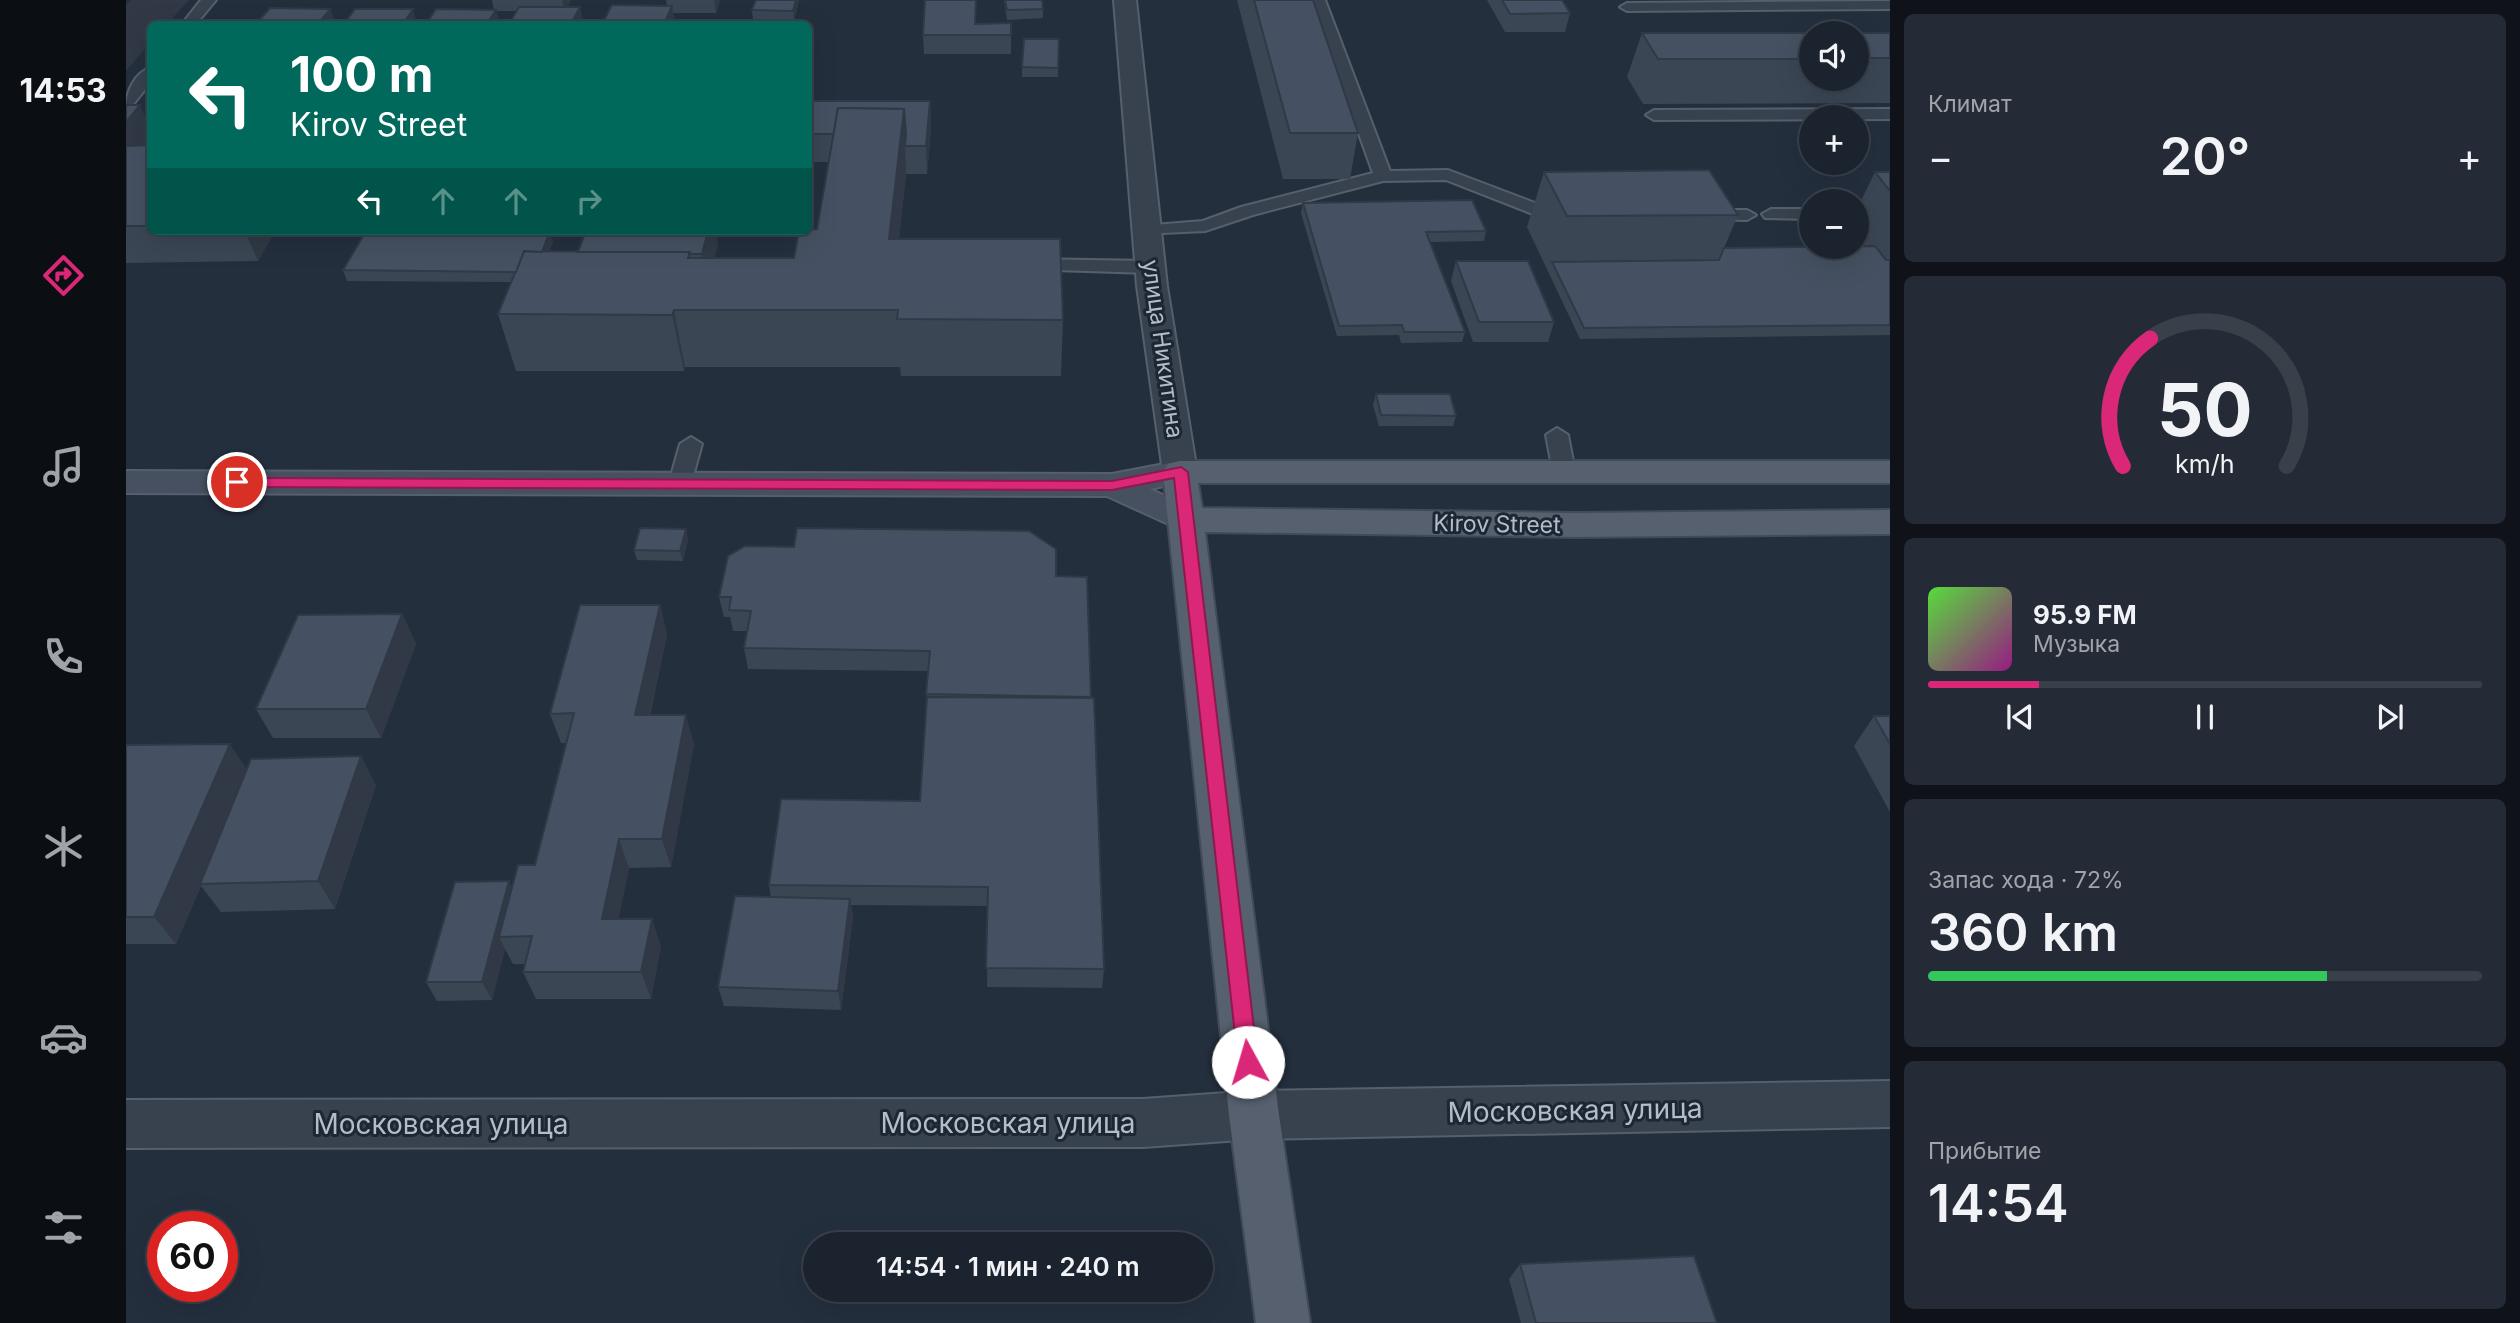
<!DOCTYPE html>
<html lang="ru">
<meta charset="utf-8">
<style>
body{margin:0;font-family:Inter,sans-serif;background:#242b36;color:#f1f3f6;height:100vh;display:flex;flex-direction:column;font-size:26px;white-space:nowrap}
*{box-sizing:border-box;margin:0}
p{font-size:23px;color:#a0a4aa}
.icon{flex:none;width:38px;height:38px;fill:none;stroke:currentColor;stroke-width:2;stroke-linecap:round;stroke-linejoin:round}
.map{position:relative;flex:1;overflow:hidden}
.drawer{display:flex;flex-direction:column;gap:14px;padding:14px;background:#0f1319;width:630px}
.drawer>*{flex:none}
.hud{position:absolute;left:21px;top:21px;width:665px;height:214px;border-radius:10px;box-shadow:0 7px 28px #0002,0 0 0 2px #39404a;background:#00695c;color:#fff;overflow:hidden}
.buttons{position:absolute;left:1673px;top:21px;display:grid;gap:14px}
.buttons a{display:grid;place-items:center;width:70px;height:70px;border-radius:50%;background:#1b232e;box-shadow:0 7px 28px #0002,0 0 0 2px #39404a;font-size:35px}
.speed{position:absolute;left:21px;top:1211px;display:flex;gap:14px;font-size:35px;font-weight:700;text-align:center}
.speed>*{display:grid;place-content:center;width:91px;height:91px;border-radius:50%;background:#1b232e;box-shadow:0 7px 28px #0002,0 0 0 2px #39404a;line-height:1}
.speed .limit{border:10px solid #d22;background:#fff;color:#111}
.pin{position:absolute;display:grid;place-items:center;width:60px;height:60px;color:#fff;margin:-30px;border:4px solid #fff;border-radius:50%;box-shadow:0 2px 7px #0007}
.me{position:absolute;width:77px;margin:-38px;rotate:354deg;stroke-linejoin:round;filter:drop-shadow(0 0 5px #0008)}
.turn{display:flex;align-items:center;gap:24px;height:147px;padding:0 28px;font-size:32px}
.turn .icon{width:91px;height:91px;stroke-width:2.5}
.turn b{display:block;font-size:49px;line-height:60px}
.lanes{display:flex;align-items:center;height:66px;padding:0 28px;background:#0003;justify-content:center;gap:35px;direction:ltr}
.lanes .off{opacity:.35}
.big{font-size:52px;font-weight:600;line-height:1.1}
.drawer .tile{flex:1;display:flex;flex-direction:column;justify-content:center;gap:10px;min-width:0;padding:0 24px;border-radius:10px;background:#242b36}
.drawer .dial{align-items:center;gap:0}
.dial svg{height:182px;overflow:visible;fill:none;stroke:#39404a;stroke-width:7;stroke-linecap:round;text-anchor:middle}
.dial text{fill:#f1f3f6;stroke:none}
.song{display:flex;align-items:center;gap:21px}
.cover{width:84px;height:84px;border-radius:10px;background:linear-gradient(135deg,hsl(110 70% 55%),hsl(310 70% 35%))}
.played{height:7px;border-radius:4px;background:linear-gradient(90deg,#db2777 20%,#39404a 20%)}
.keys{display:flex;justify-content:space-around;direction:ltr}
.heat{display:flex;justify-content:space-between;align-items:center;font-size:38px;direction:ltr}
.charge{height:10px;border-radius:5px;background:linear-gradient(90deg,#34c759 72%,#39404a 0)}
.trip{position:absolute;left:677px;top:1232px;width:410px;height:70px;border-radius:35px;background:#1b232e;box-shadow:0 7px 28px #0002,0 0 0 2px #39404a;font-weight:600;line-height:70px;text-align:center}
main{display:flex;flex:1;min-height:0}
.dock{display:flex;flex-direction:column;width:126px;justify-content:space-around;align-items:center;background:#0b0e12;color:#a0a4aa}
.dock .icon{width:49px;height:49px}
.dock .active{color:#db2777}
.dock b{font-size:32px;color:#f1f3f6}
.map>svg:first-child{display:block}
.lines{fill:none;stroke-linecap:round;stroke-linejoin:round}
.service-casing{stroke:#565f6c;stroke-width:4}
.minor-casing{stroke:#565f6c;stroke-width:4}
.secondary-casing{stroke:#565f6c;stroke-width:4}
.primary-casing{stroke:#414a57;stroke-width:4}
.service{fill:#38414e;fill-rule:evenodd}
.minor{fill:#38414e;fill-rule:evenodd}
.secondary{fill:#465061;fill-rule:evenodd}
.primary{fill:#56606e;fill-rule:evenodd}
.wall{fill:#3b4654;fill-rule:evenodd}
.shaded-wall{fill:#303945}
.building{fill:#455162;stroke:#303945;stroke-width:2}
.route{fill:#db2777;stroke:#8e194d;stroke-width:2}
.labels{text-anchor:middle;stroke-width:6;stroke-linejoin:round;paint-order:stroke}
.street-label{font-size:23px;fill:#b4bcc9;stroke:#1d2633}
.near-street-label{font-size:28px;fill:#b4bcc9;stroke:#1d2633}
</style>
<main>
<nav class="dock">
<b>14:53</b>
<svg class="icon active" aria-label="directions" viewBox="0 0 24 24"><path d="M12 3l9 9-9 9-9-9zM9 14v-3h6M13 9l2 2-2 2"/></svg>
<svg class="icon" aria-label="music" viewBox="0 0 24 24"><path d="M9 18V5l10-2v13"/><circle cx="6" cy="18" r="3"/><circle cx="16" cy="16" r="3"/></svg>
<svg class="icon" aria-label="phone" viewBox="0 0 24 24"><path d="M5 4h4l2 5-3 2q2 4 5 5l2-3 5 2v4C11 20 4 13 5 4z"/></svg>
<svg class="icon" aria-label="climate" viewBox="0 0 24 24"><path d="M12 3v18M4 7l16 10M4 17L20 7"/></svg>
<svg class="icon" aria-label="car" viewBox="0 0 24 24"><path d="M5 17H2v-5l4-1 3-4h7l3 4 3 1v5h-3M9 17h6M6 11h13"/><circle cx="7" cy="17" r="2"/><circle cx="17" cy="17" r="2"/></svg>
<svg class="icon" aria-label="filters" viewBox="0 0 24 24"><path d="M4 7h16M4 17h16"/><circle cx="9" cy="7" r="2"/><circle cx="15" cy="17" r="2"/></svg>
</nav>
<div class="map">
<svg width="1764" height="1323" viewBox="0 0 1764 1323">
<rect width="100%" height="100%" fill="#242f3e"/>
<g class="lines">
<defs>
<g id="service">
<path d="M 75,0 L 90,0 L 70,24 L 56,24 Z"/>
<path d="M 1185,0 L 1199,0 L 1264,171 L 1322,170 L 1430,211 L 1445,212 L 1448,216 L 1445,220 L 1422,220 L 1320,180 L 1257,181 L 1127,215 L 1079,231 L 1015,234 L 1012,230 L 1015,226 L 1077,221 L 1115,207 L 1247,173 Z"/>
<path d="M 1764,1 L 1764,9 L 1501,11 L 1494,7 L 1501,3 Z"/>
<path d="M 24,68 L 24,83 L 6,106 L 0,108 C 0,93 8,73 24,68 Z"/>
<path d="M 1764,109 L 1764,119 L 1528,120 L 1520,115 L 1528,110 Z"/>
<path d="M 1645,209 L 1685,209 L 1685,219 L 1639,218 L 1636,214 Z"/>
<path d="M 1581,210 L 1621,210 L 1630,215 L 1621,220 L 1575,219 L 1572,215 L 1575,211 Z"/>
<path d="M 903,259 L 1024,261 L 1033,267 L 1024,273 L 896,269 L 894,265 L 896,261 Z"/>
<path d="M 1431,428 L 1442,435 L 1449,472 L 1446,477 L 1430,477 L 1427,472 L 1420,435 Z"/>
<path d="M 565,437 L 576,444 L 565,483 L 562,488 L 546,488 L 543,483 L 554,444 Z"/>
</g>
<g id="minor">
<path d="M 988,0 L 1010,0 L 1041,286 L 1071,472 L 1066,480 L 1054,483 L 1042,480 L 1037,472 L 1011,286 Z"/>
<path d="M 1764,1081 L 1764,1127 L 1128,1139 L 1017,1147 L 0,1148 L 0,1100 L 1017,1099 L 1128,1091 Z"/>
</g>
<path id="secondary" d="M 1054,461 L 1066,464 L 1071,472 L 1066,480 L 1024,489 L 1072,512 L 1078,520 L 1072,528 L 1060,532 L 981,496 L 0,493 L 0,471 L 986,474 Z"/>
<path id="primary" d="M 1054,461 L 1764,461 L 1764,483 L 1072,483 L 1076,508 L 1451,513 L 1764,510 L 1764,534 L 1451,537 L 1079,532 L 1153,1115 L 1184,1323 L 1130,1323 L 1103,1115 L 1037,472 L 1042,464 Z"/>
</defs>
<use href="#service" class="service-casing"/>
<use href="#minor" class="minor-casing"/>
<use href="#secondary" class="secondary-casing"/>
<use href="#primary" class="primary-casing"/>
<use href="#service" class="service"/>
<use href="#minor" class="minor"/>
<use href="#secondary" class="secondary"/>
<use href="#primary" class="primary"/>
</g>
<g class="wall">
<path d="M 366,0 L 445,0 L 441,7 L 391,11 L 370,11 L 374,24 L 300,24 L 368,10 Z"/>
<path d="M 540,0 L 594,0 L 590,13 L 547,13 L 549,24 L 541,6 Z"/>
<path d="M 630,0 L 673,0 L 673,1 L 668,20 L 627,20 L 626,10 Z"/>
<path d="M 878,0 L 916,0 L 917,9 L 917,18 L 881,20 Z"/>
<path d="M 1111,0 L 1187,0 L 1232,133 L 1224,179 L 1157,179 Z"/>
<path d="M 1361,0 L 1436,0 L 1444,13 L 1439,32 L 1379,32 Z"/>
<path d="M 885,23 L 885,54 L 798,54 L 797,35 L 850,24 Z"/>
<path d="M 1516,33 L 1764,33 L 1764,103 L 1517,104 L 1501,77 ZM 1685,33 L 1731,33 L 1731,79 L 1685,79 Z"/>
<path d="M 933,39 L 932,77 L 896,77 L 896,67 Z"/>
<path d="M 682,101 L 804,101 L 805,129 L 801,174 L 780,174 L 773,239 L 937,320 L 935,376 L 775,376 L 774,367 L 559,367 L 558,371 L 390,371 L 372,314 L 386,282 L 221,281 L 217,270 L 424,231 L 427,241 L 423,252 L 452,252 L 460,231 L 589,231 L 592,244 L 588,258 L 668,258 L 691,229 L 703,162 L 682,162 Z"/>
<path d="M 0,105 L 24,128 L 24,231 L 149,231 L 132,261 L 0,263 Z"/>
<path d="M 1418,172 L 1612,215 L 1598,248 L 1737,246 L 1731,239 L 1731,209 L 1749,172 L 1764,172 L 1764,335 L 1454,339 L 1401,227 Z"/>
<path d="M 1177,203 L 1360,231 L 1358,241 L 1304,242 L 1339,332 L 1336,342 L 1275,343 L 1273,335 L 1211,336 L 1175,213 Z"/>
<path d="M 1330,261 L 1428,322 L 1422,342 L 1347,342 L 1325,281 Z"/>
<path d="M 1250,394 L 1330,416 L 1327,426 L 1253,426 L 1247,405 Z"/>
<path d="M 560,529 L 562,540 L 557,561 L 511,560 L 508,550 Z"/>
<path d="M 930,576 L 961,577 L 965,698 L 978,969 L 976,988 L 861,987 L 862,906 L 725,905 L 727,918 L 715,1010 L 598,1006 L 592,987 L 645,897 L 643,885 L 794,801 L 802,671 L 622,669 L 618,648 L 621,631 L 607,631 L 604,617 L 598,617 L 593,597 Z"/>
<path d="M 534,605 L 541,635 L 524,715 L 568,744 L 545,867 L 503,868 L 492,919 L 535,946 L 525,999 L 410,999 L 397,972 L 399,964 L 387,964 L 379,949 L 366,1000 L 311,1001 L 300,982 L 409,865 L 440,743 L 435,743 L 424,714 Z"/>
<path d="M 276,614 L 290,644 L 255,738 L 147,738 L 130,709 Z"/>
<path d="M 1748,716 L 1764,716 L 1764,812 L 1728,746 Z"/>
<path d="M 0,745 L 121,770 L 250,785 L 209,909 L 95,912 L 75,886 L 50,944 L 0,944 Z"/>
<path d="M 1394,1264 L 1591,1323 L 1395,1323 L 1383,1279 Z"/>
</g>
<g class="shaded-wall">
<path d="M 5,0 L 63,0 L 41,24 L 24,24 L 24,43 L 0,71 L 0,5 Z"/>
<path d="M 436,0 L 445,0 L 439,12 Z"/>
<path d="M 588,0 L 594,0 L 590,13 Z"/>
<path d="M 670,0 L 673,0 L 673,1 L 668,20 L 667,11 Z"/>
<path d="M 546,6 L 549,24 L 538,24 Z"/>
<path d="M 454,7 L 458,24 L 445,24 Z"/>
<path d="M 204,9 L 210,24 L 192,24 Z"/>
<path d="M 287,9 L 291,24 L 277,24 Z"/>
<path d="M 370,10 L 374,24 L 361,24 Z"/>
<path d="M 804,101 L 805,129 L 801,174 L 800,146 Z"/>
<path d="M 14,105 L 24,128 L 24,147 L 0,181 L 0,122 Z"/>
<path d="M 778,109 L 780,146 L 779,146 L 780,174 L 767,295 L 763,239 Z"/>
<path d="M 119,231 L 149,231 L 132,261 Z"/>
<path d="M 424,231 L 427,241 L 410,282 L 407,272 Z"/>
<path d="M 582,231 L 589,231 L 592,244 L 582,283 L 576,254 Z"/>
<path d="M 548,310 L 559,367 L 558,371 L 546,315 Z"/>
<path d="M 560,529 L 562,540 L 557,561 L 554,551 Z"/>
<path d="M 534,605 L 541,635 L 517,744 L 509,715 Z"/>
<path d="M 276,614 L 290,644 L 255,738 L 240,709 Z"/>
<path d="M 560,715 L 568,744 L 545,867 L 536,839 Z"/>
<path d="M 104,744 L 123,773 L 50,944 L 28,917 Z"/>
<path d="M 235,756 L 250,785 L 209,909 L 192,881 Z"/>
<path d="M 493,839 L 503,868 L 487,947 L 476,919 Z"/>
<path d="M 383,881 L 392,900 L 373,937 L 379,949 L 366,1000 L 356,982 Z"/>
<path d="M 724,899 L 727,918 L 715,1010 L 712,991 Z"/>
<path d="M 526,919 L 535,946 L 525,999 L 515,972 Z"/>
</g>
<g class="building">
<path d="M 630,0 L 670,0 L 667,11 L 626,10 Z"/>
<path d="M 799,0 L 850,0 L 849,24 L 885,23 L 885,35 L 797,35 Z"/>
<path d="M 879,0 L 916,0 L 917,9 L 881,10 Z"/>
<path d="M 1128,0 L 1187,0 L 1232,133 L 1164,133 Z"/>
<path d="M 1376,0 L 1436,0 L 1444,13 L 1384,14 Z"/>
<path d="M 486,5 L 546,6 L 538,24 L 476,24 Z"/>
<path d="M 393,7 L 454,7 L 445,24 L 383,24 Z"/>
<path d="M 144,8 L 204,9 L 192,24 L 130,24 Z"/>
<path d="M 229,9 L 287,9 L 277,24 L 218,24 Z"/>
<path d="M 310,9 L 370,10 L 361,24 L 300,24 Z"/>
<path d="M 1516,33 L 1764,33 L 1764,58 L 1731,58 L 1731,33 L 1685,33 L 1685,59 L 1532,59 Z"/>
<path d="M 898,39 L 933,39 L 932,68 L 896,67 Z"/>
<path d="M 682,101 L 804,101 L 800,146 L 779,146 L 780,134 L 778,109 L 712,108 L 708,134 L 682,134 Z"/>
<path d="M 0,105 L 14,105 L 0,122 Z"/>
<path d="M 712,108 L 778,109 L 763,239 L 934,239 L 937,320 L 771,319 L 772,310 L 548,310 L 546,315 L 372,314 L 398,251 L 564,252 L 562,258 L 668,258 L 673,231 L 691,229 Z"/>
<path d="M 24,145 L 24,226 L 0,226 L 0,146 Z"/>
<path d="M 1583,170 L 1612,215 L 1441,216 L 1418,172 Z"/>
<path d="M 1749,172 L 1764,172 L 1764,191 Z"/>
<path d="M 1346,200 L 1360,231 L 1300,232 L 1339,332 L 1278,332 L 1276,325 L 1213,326 L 1177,203 Z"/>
<path d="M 240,231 L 424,231 L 416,252 L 398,251 L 390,272 L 217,270 Z"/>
<path d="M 460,231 L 582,231 L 576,254 L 563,254 L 564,252 L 452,252 Z"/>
<path d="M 1749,246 L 1760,260 L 1764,260 L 1764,325 L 1458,328 L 1426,262 L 1593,260 L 1598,248 Z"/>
<path d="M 1330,261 L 1402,261 L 1428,322 L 1353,322 Z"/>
<path d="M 1250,394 L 1324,394 L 1330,416 L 1255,415 Z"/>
<path d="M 514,528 L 560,529 L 554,551 L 508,550 Z"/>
<path d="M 671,528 L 903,531 L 930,549 L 930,576 L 961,577 L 965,697 L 800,694 L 804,651 L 618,648 L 625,611 L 603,610 L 605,597 L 593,597 L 602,556 L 619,546 L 668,547 Z"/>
<path d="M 454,605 L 534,605 L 509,715 L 560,715 L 536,839 L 493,839 L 476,919 L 526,919 L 515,972 L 397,972 L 406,936 L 373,937 L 392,865 L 409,865 L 448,713 L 424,714 Z"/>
<path d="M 276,614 L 240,709 L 130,709 L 172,615 Z"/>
<path d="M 801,697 L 968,698 L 978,969 L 860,968 L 862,887 L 643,885 L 655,799 L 794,801 Z"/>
<path d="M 1748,716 L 1764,716 L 1764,744 Z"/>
<path d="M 104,744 L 28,917 L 0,917 L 0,745 Z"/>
<path d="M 235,756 L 192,881 L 74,884 L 125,759 Z"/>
<path d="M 383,881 L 356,982 L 300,982 L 329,882 Z"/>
<path d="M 609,896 L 724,899 L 712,991 L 592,987 Z"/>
<path d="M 1568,1256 L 1591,1323 L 1410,1323 L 1394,1264 Z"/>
</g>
<path class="route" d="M 1055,467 L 1062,472 L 1132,1062 L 1129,1069 L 1122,1071 L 1115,1069 L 1112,1062 L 1048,478 L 986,490 L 111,487 L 104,482 L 111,478 L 986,481 Z"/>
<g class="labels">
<g class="street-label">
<text transform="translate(1037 349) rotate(82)" y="8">улица Никитина</text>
<text transform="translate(1371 524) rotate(1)" y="8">Kirov Street</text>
</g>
<g class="near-street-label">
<text transform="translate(1449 1110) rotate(-1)" y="10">Московская улица</text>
<text x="882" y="1133">Московская улица</text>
<text x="315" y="1134">Московская улица</text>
</g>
</g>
</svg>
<div class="buttons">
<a><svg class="icon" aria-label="sound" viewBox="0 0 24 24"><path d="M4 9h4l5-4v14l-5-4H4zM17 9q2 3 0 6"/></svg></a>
<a>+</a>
<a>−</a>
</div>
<div class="speed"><div class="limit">60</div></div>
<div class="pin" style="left:111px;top:482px;background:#d93025"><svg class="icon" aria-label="arrive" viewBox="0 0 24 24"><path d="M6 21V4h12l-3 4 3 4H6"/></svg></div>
<svg class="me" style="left:1122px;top:1062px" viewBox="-20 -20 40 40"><circle r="19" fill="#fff"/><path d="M0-13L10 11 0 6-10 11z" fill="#db2777"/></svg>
<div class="trip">14:54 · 1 мин · 240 m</div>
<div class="hud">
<div class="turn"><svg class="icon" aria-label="left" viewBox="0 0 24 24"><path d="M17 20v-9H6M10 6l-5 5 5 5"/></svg><div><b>100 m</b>Kirov Street</div></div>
<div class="lanes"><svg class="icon" aria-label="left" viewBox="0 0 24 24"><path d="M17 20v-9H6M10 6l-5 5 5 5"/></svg><svg class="icon off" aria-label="ahead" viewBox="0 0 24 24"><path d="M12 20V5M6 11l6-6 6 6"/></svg><svg class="icon off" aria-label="ahead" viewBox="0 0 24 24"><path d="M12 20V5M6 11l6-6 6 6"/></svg><svg class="icon off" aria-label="right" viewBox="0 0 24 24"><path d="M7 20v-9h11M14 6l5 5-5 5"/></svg></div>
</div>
</div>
<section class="drawer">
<div class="tile"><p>Климат</p>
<div class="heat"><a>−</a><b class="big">20°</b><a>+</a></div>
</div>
<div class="tile dial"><svg viewBox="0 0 100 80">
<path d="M14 69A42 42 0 1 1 86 69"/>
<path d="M14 69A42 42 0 0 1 26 13" stroke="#db2777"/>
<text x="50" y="56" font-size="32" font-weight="700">50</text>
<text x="50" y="72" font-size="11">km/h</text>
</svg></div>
<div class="tile">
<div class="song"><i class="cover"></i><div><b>95.9 FM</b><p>Музыка</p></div></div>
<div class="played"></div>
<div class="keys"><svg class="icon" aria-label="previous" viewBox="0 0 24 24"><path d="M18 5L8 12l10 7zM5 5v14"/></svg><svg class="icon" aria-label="pause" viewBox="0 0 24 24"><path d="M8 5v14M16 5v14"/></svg><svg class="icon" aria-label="next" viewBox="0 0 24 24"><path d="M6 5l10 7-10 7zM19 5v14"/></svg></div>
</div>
<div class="tile"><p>Запас хода · 72%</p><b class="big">360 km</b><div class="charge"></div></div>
<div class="tile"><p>Прибытие</p><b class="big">14:54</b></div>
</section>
</main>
